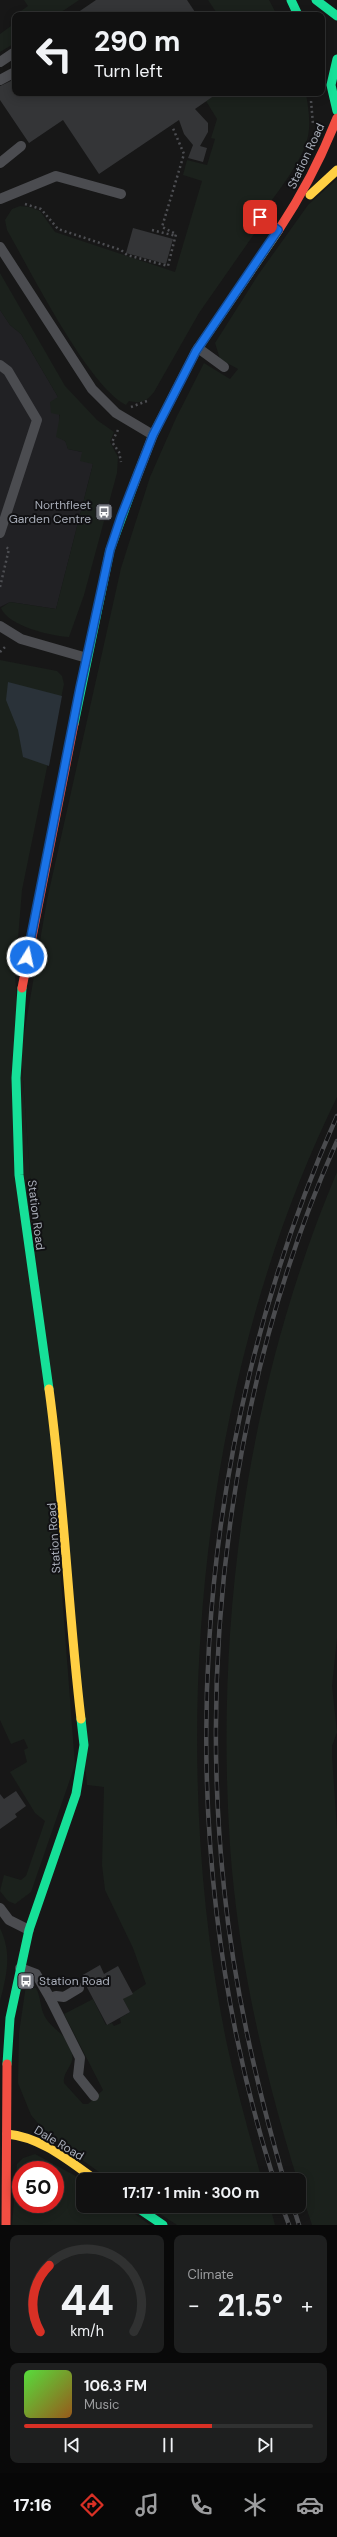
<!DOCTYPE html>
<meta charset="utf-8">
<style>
body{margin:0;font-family:"DM Sans",sans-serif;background:#1e1f1f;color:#f1f3f6;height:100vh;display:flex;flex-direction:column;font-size:15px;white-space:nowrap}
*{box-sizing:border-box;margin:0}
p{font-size:13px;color:#9c9d9f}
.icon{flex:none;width:22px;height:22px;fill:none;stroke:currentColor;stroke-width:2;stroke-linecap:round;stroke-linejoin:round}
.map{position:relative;height:2225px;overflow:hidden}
.panel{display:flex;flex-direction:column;gap:10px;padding:10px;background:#090909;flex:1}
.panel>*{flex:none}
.top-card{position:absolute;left:12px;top:12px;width:313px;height:84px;border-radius:8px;box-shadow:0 2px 10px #0003,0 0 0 1px #303131;background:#111;color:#f1f3f6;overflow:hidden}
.speed{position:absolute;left:12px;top:2161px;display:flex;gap:8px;font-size:20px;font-weight:700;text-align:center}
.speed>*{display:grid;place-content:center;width:52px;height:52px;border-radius:50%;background:#111;box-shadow:0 2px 10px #0003,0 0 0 1px #303131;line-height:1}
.speed .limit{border:6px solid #d22;background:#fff;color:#111}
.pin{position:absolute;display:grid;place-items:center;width:34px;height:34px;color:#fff;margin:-17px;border-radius:8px;box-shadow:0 2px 6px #0006}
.me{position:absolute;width:44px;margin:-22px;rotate:10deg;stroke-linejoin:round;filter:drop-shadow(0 0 3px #0008)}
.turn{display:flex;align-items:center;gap:14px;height:84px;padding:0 16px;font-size:18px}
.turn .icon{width:52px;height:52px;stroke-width:2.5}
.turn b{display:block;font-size:28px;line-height:34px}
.big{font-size:30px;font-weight:700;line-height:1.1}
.panel .card{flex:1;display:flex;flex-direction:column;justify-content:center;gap:6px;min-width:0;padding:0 14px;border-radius:8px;background:#1e1f1f}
.panel .dial{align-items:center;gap:0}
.dial svg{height:104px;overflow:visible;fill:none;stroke:#303131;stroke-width:7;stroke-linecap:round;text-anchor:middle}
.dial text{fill:#f1f3f6;stroke:none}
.song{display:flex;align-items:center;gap:12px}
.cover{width:48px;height:48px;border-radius:6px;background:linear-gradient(135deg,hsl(110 70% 55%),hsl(30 70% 35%))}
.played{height:4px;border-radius:2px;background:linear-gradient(90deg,#d93025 65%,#303131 65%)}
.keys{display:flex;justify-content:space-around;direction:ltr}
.heat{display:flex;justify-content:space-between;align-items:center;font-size:22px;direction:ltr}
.panel .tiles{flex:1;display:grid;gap:10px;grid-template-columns:1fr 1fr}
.card:last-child{grid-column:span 2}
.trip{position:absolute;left:76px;top:2173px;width:230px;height:40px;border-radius:8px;background:#111;box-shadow:0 2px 10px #0003,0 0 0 1px #303131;font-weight:700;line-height:40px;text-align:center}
.tab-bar{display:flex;height:64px;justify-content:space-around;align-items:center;background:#070707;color:#9c9d9f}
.tab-bar .icon{width:28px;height:28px}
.tab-bar .on{color:#d93025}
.tab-bar b{font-size:18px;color:#f1f3f6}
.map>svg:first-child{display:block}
.built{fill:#212124}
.green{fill:#1b211c;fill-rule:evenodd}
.water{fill:#2a3239}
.building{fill:#343537}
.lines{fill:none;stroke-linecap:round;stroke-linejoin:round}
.path{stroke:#4d4e52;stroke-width:2.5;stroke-dasharray:2 3;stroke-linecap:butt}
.lane{stroke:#4b4c50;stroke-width:10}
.fast{stroke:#16e098;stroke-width:9}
.slow{stroke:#ffcf43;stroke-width:9}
.jam{stroke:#f24e42;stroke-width:9}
.rail-casing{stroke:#4b4c4f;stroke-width:4.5}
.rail{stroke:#111113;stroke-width:3;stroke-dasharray:9;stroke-linecap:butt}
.route-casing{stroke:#114b97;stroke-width:10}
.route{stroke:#1a73e8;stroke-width:7}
.labels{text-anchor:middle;stroke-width:4;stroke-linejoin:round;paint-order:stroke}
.street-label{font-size:12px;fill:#a8adb8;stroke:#111113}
.poi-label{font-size:12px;fill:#a8adb8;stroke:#111113;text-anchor:end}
</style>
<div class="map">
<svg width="337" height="2225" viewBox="0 0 337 2225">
<rect width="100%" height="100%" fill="#171717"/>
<path class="built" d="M 0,310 L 10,325 L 21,334 L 58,397 L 61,438 L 66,442 L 68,449 L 82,452 L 93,464 L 56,609 L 10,602 L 0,607 Z"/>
<g class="green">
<path d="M 24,0 L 79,0 L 57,15 L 21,15 L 21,11 L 28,6 Z"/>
<path d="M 208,0 L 269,0 L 277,15 L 218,15 Z"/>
<path d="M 15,23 L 15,43 L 0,52 L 0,34 Z"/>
<path d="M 218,93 L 306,93 C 308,107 311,122 308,136 C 302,164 273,197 257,221 L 259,227 L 199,313 L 154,392 C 147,401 141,404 129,401 L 126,405 C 88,386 30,270 7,230 L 5,220 L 12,209 L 20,206 L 29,207 L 40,211 L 55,232 L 175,272 L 202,181 L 183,175 L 187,160 L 207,165 L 215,139 L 211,138 L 217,119 L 206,101 Z"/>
<path d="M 337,179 L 337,1097 C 200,1376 165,1736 226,2040 C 236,2087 249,2134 262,2180 L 110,2180 L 49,2136 L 31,2115 L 18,2083 L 19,2033 L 26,1985 L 36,1988 C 41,1997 40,2008 45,2017 C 54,2032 68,2033 72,2054 C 75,2065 62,2072 64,2083 L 83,2104 L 88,2104 L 103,2090 L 64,2014 L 93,1999 L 106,2025 L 112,2023 L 114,2026 L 121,2023 L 120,2018 L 130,2012 L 123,1999 L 146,1984 L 133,1948 L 105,1890 L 102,1865 L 104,1787 L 87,1785 L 36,1261 L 21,1052 L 47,900 L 121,568 L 150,477 L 176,418 L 204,363 L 230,379 L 238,369 L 220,359 L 215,343 L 258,275 L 308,205 Z"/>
<path d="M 0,273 L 65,386 L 97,420 L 114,432 L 110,442 L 118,457 L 117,473 L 84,595 L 69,637 C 51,636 8,626 1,608 L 10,602 L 56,609 L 93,464 L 80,461 L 82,452 L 68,449 L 65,441 L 56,437 L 60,415 L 51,413 L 50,402 L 58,397 L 21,334 L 10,325 L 0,310 Z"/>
<path d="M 0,660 L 57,671 L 62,676 L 64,684 L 22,890 L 15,975 L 75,1765 L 31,1892 L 15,1904 L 8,1901 L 0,1891 L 4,1875 L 21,1880 L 26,1876 L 45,1821 L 35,1813 L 10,1772 L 27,1762 L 24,1750 L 28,1748 L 24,1739 L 11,1744 L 0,1720 Z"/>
<path d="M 337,1172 L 337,1638 L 332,1686 L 337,1732 L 332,1746 L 332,1756 L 337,1829 L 337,2225 L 312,2225 C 272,2106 239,1974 230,1846 C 215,1618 248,1382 337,1172 Z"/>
<path d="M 0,1928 C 12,1953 7,1974 0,2001 Z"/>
<path d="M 35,2154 L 83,2180 L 83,2206 L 124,2206 L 150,2225 L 12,2225 L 17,2164 L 23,2158 ZM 21,2170 L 55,2170 L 55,2204 L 21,2204 Z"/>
<path d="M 148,2206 L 270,2206 L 275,2225 L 177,2225 Z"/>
</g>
<path class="water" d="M 8,682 L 62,696 L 49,766 L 23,757 L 18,730 L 6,700 Z"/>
<g class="building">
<path d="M 96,0 L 187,0 L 197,15 L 74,15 Z"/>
<path d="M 15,79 L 15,93 L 218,93 L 195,109 L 208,123 L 208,132 L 200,146 L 207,148 L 203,162 L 188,158 L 193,145 L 184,134 L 179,120 L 99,174 L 63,120 L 29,143 L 0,100 L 0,86 Z"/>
<path d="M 133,228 L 173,239 L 166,264 L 126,253 Z"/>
<path d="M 16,1791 L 26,1806 L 15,1814 L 17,1817 L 0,1829 L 0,1794 L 4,1799 Z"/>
<path d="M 100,1965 L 104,1974 L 118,1966 L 133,1994 L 123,1999 L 130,2012 L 107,2025 L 81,1976 Z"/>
</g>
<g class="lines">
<g class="path">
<path d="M 311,101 L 313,124"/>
<path d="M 25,204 L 41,209 L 58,229 L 121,250 L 127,255 L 168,266 L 176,234 L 162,227 L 184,154 L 172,126"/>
<path d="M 152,230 L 176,236"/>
<path d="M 131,407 L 147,401"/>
<path d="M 118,430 L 112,442 L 119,452 L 121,462"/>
<path d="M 0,587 L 9,549 L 4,546"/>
<path d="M 0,652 L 6,646"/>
</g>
<g class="lane">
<path d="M 0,62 L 15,52"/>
<path d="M 0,80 L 15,72"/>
<path d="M 0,163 L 21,146"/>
<path d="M 0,199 L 56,176 L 121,194"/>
<path d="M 260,217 L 278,230"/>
<path d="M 0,247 L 92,389 L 116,413 L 153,435"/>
<path d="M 198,348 L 224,367"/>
<path d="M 0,365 L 8,371 L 37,420 L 0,533"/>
<path d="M 0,626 L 21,639 L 87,658"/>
<path d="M 0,1908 L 9,1920 L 29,1930"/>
<path d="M 20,1968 L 36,1974 L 50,1998 L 56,1996 L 64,1997 L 79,1988"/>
<path d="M 50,1998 L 80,2058 L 78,2076 L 94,2096"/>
</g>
<g class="fast">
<path d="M 291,0 L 298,15"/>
<path d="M 316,0 L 337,16"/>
<path d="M 337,59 L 331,85 L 337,111"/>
<path d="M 74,724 L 110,550 L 134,484"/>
<path d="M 22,988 L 16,1078 L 19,1175 L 49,1389"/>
<path d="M 7,2064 L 10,2018 L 29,1930 L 76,1794 L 84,1745 L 81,1719"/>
<path d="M 135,2206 L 163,2225"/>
</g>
<g class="slow">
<path d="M 310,195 L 337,170"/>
<path d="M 134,484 L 153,435 L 196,351 L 278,231"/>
<path d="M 49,1389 C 64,1498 68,1609 81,1719"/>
<path d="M 7,2134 C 41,2137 69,2161 96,2180"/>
</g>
<g class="jam">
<path d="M 278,231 C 302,195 321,159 337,118"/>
<path d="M 22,988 L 74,724"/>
<path d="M 6,2225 L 7,2064"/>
</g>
<defs>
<g id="rail">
<path d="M 274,2180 C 164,1834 190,1447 337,1116"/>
<path d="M 284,2180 C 256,2084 234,1987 224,1888 C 198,1640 235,1370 337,1141"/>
<path d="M 282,2206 L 289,2225"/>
<path d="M 293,2206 L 299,2225"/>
</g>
</defs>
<use href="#rail" class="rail-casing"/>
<use href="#rail" class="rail"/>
</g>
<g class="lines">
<defs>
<path id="route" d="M 27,957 L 80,688 L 110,550 L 121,517 L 153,435 L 196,351 L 278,230 L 260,217"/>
</defs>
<use href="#route" class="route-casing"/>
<use href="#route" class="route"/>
</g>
<defs>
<symbol id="bus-square" viewBox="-11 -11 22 22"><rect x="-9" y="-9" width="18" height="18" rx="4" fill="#757880" stroke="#111113"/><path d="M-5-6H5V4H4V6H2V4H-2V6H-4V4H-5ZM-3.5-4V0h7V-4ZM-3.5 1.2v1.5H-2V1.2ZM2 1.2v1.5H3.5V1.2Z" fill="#fff"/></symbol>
</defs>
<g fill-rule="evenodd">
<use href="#bus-square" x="94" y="502" width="20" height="20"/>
<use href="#bus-square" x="16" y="1971" width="20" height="20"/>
</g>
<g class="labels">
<g class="street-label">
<text transform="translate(306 156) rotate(-65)" y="4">Station Road</text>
<text transform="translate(36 1215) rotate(83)" y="4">Station Road</text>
<text transform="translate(54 1538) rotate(-94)" y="4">Station Road</text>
<text transform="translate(59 2143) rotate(31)" y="4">Dale Road</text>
</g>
<g class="poi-label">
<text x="91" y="509">Northfleet<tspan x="91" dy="14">Garden Centre</tspan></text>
<text x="39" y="1985" text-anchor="start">Station Road</text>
</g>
</g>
</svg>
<div class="speed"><div class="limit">50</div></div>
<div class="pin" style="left:260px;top:217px;background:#d93025"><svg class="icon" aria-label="arrive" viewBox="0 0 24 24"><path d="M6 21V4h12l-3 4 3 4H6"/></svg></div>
<svg class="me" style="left:27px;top:957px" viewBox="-20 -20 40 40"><circle r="17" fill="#1a73e8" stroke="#fff" stroke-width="3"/><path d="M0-11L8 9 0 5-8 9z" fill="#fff"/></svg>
<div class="trip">17:17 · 1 min · 300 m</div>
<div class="top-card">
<div class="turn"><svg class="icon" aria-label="left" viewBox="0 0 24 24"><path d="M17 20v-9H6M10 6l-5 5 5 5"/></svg><div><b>290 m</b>Turn left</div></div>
</div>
</div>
<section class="panel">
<div class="tiles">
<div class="card dial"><svg viewBox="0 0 100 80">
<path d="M14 69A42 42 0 1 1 86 69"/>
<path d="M14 69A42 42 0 0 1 21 18" stroke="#d93025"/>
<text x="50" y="56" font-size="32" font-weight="700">44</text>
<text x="50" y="72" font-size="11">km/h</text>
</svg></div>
<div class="card"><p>Climate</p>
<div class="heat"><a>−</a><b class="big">21.5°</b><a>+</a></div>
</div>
<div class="card">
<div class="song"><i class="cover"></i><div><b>106.3 FM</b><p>Music</p></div></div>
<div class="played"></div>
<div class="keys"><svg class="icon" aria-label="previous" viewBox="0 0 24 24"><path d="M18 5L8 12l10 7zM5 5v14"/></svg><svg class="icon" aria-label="pause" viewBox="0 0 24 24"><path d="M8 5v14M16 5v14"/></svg><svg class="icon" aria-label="next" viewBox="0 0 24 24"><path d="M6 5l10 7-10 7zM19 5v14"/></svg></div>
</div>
</div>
</section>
<nav class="tab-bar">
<b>17:16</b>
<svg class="icon on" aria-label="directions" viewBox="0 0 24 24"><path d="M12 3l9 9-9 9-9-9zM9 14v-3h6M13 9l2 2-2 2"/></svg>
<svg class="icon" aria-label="music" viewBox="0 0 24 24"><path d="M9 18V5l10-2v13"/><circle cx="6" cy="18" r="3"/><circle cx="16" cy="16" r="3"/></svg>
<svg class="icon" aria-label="phone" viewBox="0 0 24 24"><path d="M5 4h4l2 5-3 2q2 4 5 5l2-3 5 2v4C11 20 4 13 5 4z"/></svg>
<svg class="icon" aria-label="climate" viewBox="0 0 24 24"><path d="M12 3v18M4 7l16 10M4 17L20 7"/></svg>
<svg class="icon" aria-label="car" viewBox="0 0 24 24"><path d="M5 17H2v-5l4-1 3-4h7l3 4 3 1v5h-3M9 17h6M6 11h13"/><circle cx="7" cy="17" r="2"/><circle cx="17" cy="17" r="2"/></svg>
</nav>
